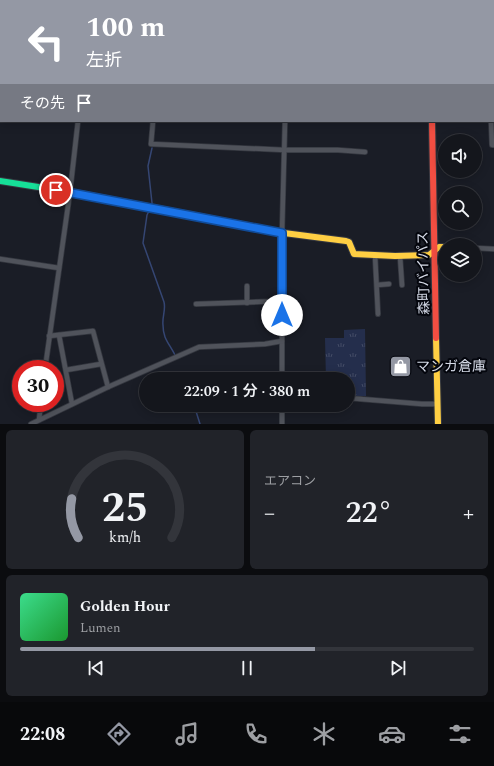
<!DOCTYPE html>
<html lang="ja">
<meta charset="utf-8">
<style>
body{margin:0;font-family:Spectral,"Noto Sans JP",serif;background:#212329;color:#f1f3f6;height:100vh;display:flex;flex-direction:column;font-size:15px;white-space:nowrap}
*{box-sizing:border-box;margin:0}
p{font-size:13px;color:#9d9fa3}
.icon{flex:none;width:22px;height:22px;fill:none;stroke:currentColor;stroke-width:2;stroke-linecap:round;stroke-linejoin:round}
.map{position:relative;height:424px;overflow:hidden}
.side{display:flex;flex-direction:column;gap:6px;padding:6px;background:#0b0c0f;flex:1}
.side>*{flex:none}
.hud{position:absolute;left:0px;top:0px;width:494px;height:122px;box-shadow:0 2px 10px #0003,0 0 0 1px #33353b;background:#9498a4;color:#fff;overflow:hidden}
.controls{position:absolute;left:438px;top:134px;display:grid;gap:8px}
.controls a{display:grid;place-items:center;width:44px;height:44px;border-radius:50%;background:#14161c;box-shadow:0 2px 10px #0003,0 0 0 1px #33353b;font-size:20px}
.speed{position:absolute;left:12px;top:360px;display:flex;gap:8px;font-size:20px;font-weight:700;text-align:center}
.speed>*{display:grid;place-content:center;width:52px;height:52px;border-radius:50%;background:#14161c;box-shadow:0 2px 10px #0003,0 0 0 1px #33353b;line-height:1}
.speed .limit{border:6px solid #d22;background:#fff;color:#111}
.pin{position:absolute;display:grid;place-items:center;width:34px;height:34px;color:#fff;margin:-17px;border:2px solid #fff;border-radius:50%;box-shadow:0 1px 4px #0007}
.me{position:absolute;width:44px;margin:-22px;rotate:0deg;stroke-linejoin:round;filter:drop-shadow(0 0 3px #0008)}
.turn{display:flex;align-items:center;gap:14px;height:84px;padding:0 20px;font-size:18px}
.turn .icon{width:52px;height:52px;stroke-width:2.5}
.turn b{display:block;font-size:28px;line-height:34px}
.then{display:flex;align-items:center;height:38px;padding:0 20px;background:#0003;gap:8px;font-size:15px}
.big{font-size:30px;font-weight:600;line-height:1.1}
.side .card{flex:1;display:flex;flex-direction:column;justify-content:center;gap:6px;min-width:0;padding:0 14px;border-radius:6px;background:#212329}
.side .dial{align-items:center;gap:0}
.dial svg{height:104px;overflow:visible;fill:none;stroke:#33353b;stroke-width:7;stroke-linecap:round;text-anchor:middle}
.dial text{fill:#f1f3f6;stroke:none}
.song{display:flex;align-items:center;gap:12px}
.cover{width:48px;height:48px;border-radius:6px;background:linear-gradient(135deg,hsl(150 70% 55%),hsl(130 70% 35%))}
.played{height:4px;border-radius:2px;background:linear-gradient(90deg,#9498a4 65%,#33353b 65%)}
.keys{display:flex;justify-content:space-around;direction:ltr}
.heat{display:flex;justify-content:space-between;align-items:center;font-size:22px;direction:ltr}
.side .tiles{flex:1;display:grid;gap:6px;grid-template-columns:1fr 1fr}
.card:last-child{grid-column:span 2}
.trip{position:absolute;left:139px;top:372px;width:216px;height:40px;border-radius:20px;background:#14161c;box-shadow:0 2px 10px #0003,0 0 0 1px #33353b;font-weight:600;line-height:40px;text-align:center}
.tabs{display:flex;height:64px;justify-content:space-around;align-items:center;background:#08090b;color:#9d9fa3}
.tabs .icon{width:28px;height:28px}
.tabs .current{color:#9498a4}
.tabs b{font-size:18px;color:#f1f3f6}
.map>svg:first-child{display:block}
.grass{fill:url(#grass-tufts)}
.lines{fill:none;stroke-linecap:round;stroke-linejoin:round}
.stream{stroke:#354673;stroke-width:1.5}
.street-casing{stroke:#353840;stroke-width:6}
.fast-casing{stroke:#353840;stroke-width:8}
.slow-casing{stroke:#353840;stroke-width:8}
.jam-casing{stroke:#353840;stroke-width:8}
.street{stroke:#50535b;stroke-width:4.5}
.fast{stroke:#16e098;stroke-width:6}
.slow{stroke:#ffcf43;stroke-width:6}
.jam{stroke:#f24e42;stroke-width:6}
.route-casing{stroke:#114b97;stroke-width:10}
.route{stroke:#1a73e8;stroke-width:7}
.labels{text-anchor:middle;stroke-width:4;stroke-linejoin:round;paint-order:stroke}
.street-label{font-size:14px;fill:#d6dbe8;stroke:#04060d}
.poi-label{font-size:14px;fill:#d6dbe8;stroke:#04060d;text-anchor:start}
</style>
<div class="map">
<svg width="494" height="424" viewBox="0 0 494 424">
<defs>
<pattern id="grass-tufts" width="24" height="20" patternUnits="userSpaceOnUse"><rect width="24" height="20" fill="#242e4c"/><path d="M3 7l-1-3M5 7V3M7 7l1-3M15 17l-1-3M17 17v-4M19 17l1-3" fill="none" stroke="#434c66"/></pattern>
</defs>
<rect width="100%" height="100%" fill="#1a1d26"/>
<path class="grass" d="M 365,329 L 366,396 L 355,396 L 348,387 L 348,379 L 326,379 L 325,338 L 344,338 L 344,330 Z"/>
<g class="lines">
<g class="stream">
<path d="M 151,205 L 152,203 L 148,166 L 152,148"/>
<path d="M 150,209 L 147,215 L 143,243 L 164,302 C 166,310 162,317 163,325 C 163,339 169,343 175,355"/>
<path d="M 194,405 L 200,424"/>
</g>
<defs>
<g id="street">
<path d="M 140,0 L 140,1"/>
<path d="M 286,0 L 286,1"/>
<path d="M 91,1 L 91,0"/>
<path d="M 166,1 L 166,0"/>
<path d="M 493,7 L 494,7"/>
<path d="M 493,53 L 494,53"/>
<path d="M 493,88 L 494,88"/>
<path d="M 0,90 L 1,90"/>
<path d="M 153,121 L 151,144 L 285,150 L 338,150 L 365,152"/>
<path d="M 491,121 L 492,145 L 494,145"/>
<path d="M 475,248 L 494,249"/>
<path d="M 375,255 L 378,314"/>
<path d="M 400,256 L 402,285"/>
<path d="M 0,259 L 59,268"/>
<path d="M 377,285 L 389,284"/>
<path d="M 247,286 L 247,303"/>
<path d="M 196,304 L 282,301"/>
<path d="M 59,335 L 72,404"/>
<path d="M 49,336 L 93,331 L 108,387"/>
<path d="M 45,369 L 70,192 L 78,121"/>
<path d="M 66,370 L 101,364"/>
<path d="M 282,379 L 282,233 L 285,121"/>
<path d="M 348,391 L 348,398 L 422,404 L 437,404"/>
<path d="M 39,420 L 41,403"/>
<path d="M 31,424 L 108,387 L 199,347 L 265,344 L 282,341"/>
<path d="M 282,424 L 282,405"/>
</g>
<path id="fast" d="M 0,181 L 70,192 L 284,233"/>
<g id="slow">
<path d="M 429,0 L 429,1"/>
<path d="M 284,233 L 346,241 L 349,242 L 354,254 L 395,256 L 429,255 L 439,247 L 445,247"/>
<path d="M 436,338 L 438,424"/>
</g>
<path id="jam" d="M 432,121 L 436,338"/>
</defs>
<use href="#street" class="street-casing"/>
<use href="#fast" class="fast-casing"/>
<use href="#slow" class="slow-casing"/>
<use href="#jam" class="jam-casing"/>
<use href="#street" class="street"/>
<use href="#fast" class="fast"/>
<use href="#slow" class="slow"/>
<use href="#jam" class="jam"/>
</g>
<g class="lines">
<defs>
<path id="route" d="M 56,190 L 282,233 L 282,315"/>
</defs>
<use href="#route" class="route-casing"/>
<use href="#route" class="route"/>
</g>
<defs>
<symbol id="shop-square" viewBox="-11 -11 22 22"><rect x="-9" y="-9" width="18" height="18" rx="4" fill="#9498a4" stroke="#04060d"/><path d="M-5-2.5h2.3a2.7 3.5 0 0 1 5.4 0H5L5.5 6h-11ZM-1.5-2.5h3a1.5 2.3 0 0 0-3 0Z" fill="#fff"/></symbol>
</defs>
<g fill-rule="evenodd">
<use href="#shop-square" x="388" y="354" width="25" height="25"/>
</g>
<g class="labels">
<g class="street-label">
<text transform="translate(423 273) rotate(-91)" y="5">森町バイパス</text>
</g>
<g class="poi-label">
<text x="416" y="371">マンガ倉庫</text>
</g>
</g>
</svg>
<div class="controls">
<a><svg class="icon" aria-label="sound" viewBox="0 0 24 24"><path d="M4 9h4l5-4v14l-5-4H4zM17 9q2 3 0 6"/></svg></a>
<a><svg class="icon" aria-label="search" viewBox="0 0 24 24"><circle cx="10" cy="10" r="6"/><path d="M15 15l6 6"/></svg></a>
<a><svg class="icon" aria-label="layers" viewBox="0 0 24 24"><path d="M12 4l9 5-9 5-9-5zM3 14l9 5 9-5"/></svg></a>
</div>
<div class="speed"><div class="limit">30</div></div>
<div class="pin" style="left:56px;top:190px;background:#d93025"><svg class="icon" aria-label="arrive" viewBox="0 0 24 24"><path d="M6 21V4h12l-3 4 3 4H6"/></svg></div>
<svg class="me" style="left:282px;top:315px" viewBox="-20 -20 40 40"><circle r="19" fill="#fff"/><path d="M0-13L10 11 0 6-10 11z" fill="#1a73e8"/></svg>
<div class="trip">22:09 · 1 分 · 380 m</div>
<div class="hud">
<div class="turn"><svg class="icon" aria-label="left" viewBox="0 0 24 24"><path d="M17 20v-9H6M10 6l-5 5 5 5"/></svg><div><b>100 m</b>左折</div></div>
<div class="then">その先<svg class="icon" aria-label="arrive" viewBox="0 0 24 24"><path d="M6 21V4h12l-3 4 3 4H6"/></svg></div>
</div>
</div>
<section class="side">
<div class="tiles">
<div class="card dial"><svg viewBox="0 0 100 80">
<path d="M14 69A42 42 0 1 1 86 69"/>
<path d="M14 69A42 42 0 0 1 9 39" stroke="#9498a4"/>
<text x="50" y="56" font-size="32" font-weight="700">25</text>
<text x="50" y="72" font-size="11">km/h</text>
</svg></div>
<div class="card"><p>エアコン</p>
<div class="heat"><a>−</a><b class="big">22°</b><a>+</a></div>
</div>
<div class="card">
<div class="song"><i class="cover"></i><div><b>Golden Hour</b><p>Lumen</p></div></div>
<div class="played"></div>
<div class="keys"><svg class="icon" aria-label="previous" viewBox="0 0 24 24"><path d="M18 5L8 12l10 7zM5 5v14"/></svg><svg class="icon" aria-label="pause" viewBox="0 0 24 24"><path d="M8 5v14M16 5v14"/></svg><svg class="icon" aria-label="next" viewBox="0 0 24 24"><path d="M6 5l10 7-10 7zM19 5v14"/></svg></div>
</div>
</div>
</section>
<nav class="tabs">
<b>22:08</b>
<svg class="icon current" aria-label="directions" viewBox="0 0 24 24"><path d="M12 3l9 9-9 9-9-9zM9 14v-3h6M13 9l2 2-2 2"/></svg>
<svg class="icon" aria-label="music" viewBox="0 0 24 24"><path d="M9 18V5l10-2v13"/><circle cx="6" cy="18" r="3"/><circle cx="16" cy="16" r="3"/></svg>
<svg class="icon" aria-label="phone" viewBox="0 0 24 24"><path d="M5 4h4l2 5-3 2q2 4 5 5l2-3 5 2v4C11 20 4 13 5 4z"/></svg>
<svg class="icon" aria-label="climate" viewBox="0 0 24 24"><path d="M12 3v18M4 7l16 10M4 17L20 7"/></svg>
<svg class="icon" aria-label="car" viewBox="0 0 24 24"><path d="M5 17H2v-5l4-1 3-4h7l3 4 3 1v5h-3M9 17h6M6 11h13"/><circle cx="7" cy="17" r="2"/><circle cx="17" cy="17" r="2"/></svg>
<svg class="icon" aria-label="filters" viewBox="0 0 24 24"><path d="M4 7h16M4 17h16"/><circle cx="9" cy="7" r="2"/><circle cx="15" cy="17" r="2"/></svg>
</nav>
